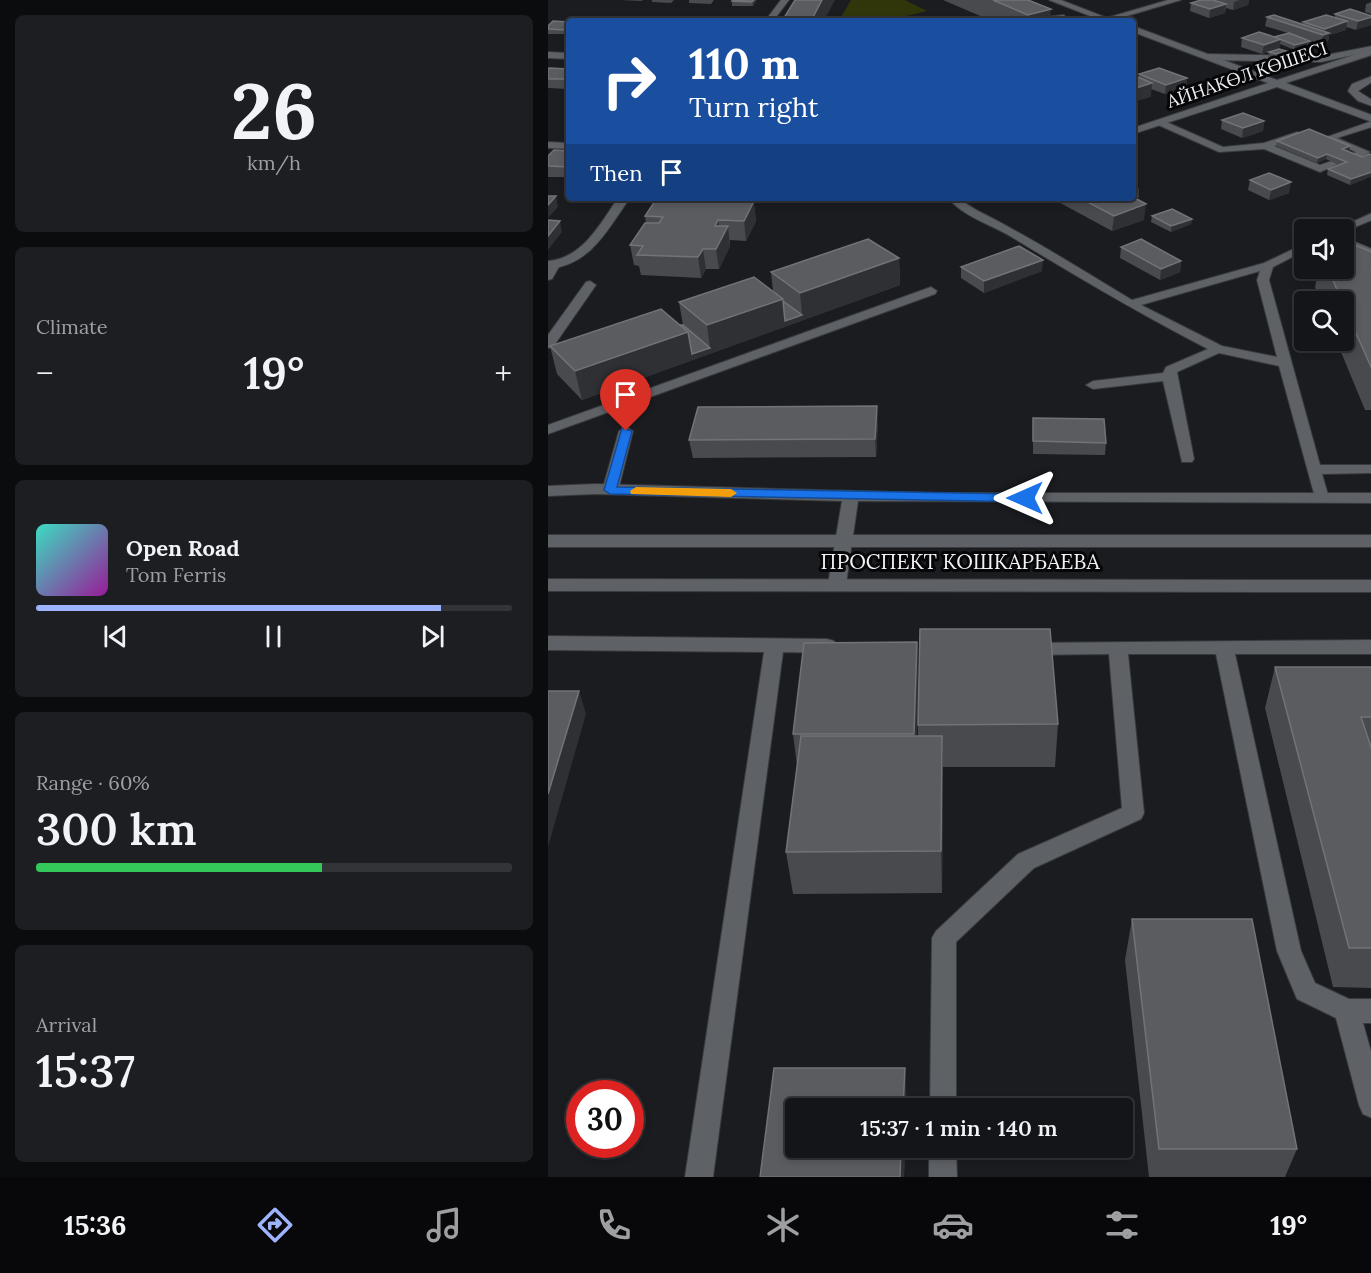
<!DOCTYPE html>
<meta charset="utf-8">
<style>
body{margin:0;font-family:Lora,serif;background:#1d1e21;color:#f1f3f6;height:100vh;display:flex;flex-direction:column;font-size:22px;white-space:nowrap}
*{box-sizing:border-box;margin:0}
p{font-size:20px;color:#9d9fa2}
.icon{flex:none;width:33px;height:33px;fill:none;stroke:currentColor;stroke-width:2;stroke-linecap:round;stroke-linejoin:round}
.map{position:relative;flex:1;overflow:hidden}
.panel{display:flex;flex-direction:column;gap:15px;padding:15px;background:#0b0c0d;width:548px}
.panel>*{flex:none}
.guide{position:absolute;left:18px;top:18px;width:570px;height:183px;border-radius:6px;box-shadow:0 3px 9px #0003,0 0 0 2px #333437;background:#1a4fa0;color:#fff;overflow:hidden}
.fabs{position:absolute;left:746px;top:219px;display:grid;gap:12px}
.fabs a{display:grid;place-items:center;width:60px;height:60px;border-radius:6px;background:#141518;box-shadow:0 3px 9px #0003,0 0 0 2px #333437;font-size:30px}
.speed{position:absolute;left:18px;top:1080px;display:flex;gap:12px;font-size:30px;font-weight:700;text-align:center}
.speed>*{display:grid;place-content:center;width:78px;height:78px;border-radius:50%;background:#141518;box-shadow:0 3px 9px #0003,0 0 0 2px #333437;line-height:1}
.speed .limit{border:9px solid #d22;background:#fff;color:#111}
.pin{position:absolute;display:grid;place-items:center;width:51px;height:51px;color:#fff;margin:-62px -26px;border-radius:50% 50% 50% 0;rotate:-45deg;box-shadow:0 0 6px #0007}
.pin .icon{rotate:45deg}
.me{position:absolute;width:66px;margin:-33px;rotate:270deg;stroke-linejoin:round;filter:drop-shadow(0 0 4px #0008)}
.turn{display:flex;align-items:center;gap:21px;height:126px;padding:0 24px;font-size:27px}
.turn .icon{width:78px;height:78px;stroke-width:2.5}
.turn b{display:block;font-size:42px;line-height:51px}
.then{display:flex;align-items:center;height:57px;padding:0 24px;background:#0003;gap:12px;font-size:22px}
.big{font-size:45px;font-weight:600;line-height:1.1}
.panel .card{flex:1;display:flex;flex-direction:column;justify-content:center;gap:9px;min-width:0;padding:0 21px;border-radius:9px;background:#1d1e21}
.panel .dial{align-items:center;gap:0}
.dial b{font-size:78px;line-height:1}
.song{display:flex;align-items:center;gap:18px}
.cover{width:72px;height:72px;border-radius:9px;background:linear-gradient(135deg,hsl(170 70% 55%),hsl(300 70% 35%))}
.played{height:6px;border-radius:3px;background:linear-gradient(90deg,#9eb3fd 85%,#333437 85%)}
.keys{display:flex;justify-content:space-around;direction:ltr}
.heat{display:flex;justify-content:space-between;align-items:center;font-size:33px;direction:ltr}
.charge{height:9px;border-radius:4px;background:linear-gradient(90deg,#34c759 60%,#333437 0)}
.trip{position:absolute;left:237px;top:1098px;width:348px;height:60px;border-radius:6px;background:#141518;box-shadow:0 3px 9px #0003,0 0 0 2px #333437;font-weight:600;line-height:60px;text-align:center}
.tabs{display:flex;height:96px;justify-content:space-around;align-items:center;background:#08080a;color:#9d9fa2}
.tabs .icon{width:42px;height:42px}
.tabs .selected{color:#9eb3fd}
.tabs b{font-size:27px;color:#f1f3f6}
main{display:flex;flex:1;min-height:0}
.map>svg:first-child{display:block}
.green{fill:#31360a}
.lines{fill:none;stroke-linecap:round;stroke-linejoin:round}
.lane-casing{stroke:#383a3d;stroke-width:2}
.street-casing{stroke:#383a3d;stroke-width:2}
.secondary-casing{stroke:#383a3d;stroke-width:2}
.lane{fill:#5e6166;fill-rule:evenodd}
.street{fill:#5e6166;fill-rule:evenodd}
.secondary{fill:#5e6166;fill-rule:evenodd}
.wall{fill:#494a4e}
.shaded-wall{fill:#2f3034}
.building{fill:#5b5c60;stroke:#727377;stroke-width:1.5}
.route{fill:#1a73e8;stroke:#114b97;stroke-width:1.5}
.slow{fill:#f59e0b}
.labels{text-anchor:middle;stroke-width:6;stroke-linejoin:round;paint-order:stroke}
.far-street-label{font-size:18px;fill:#eff1f4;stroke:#060608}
.street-label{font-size:21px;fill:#eff1f4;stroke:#060608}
</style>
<main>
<section class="panel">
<div class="card dial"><b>26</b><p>km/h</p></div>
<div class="card"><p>Climate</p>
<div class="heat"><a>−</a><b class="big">19°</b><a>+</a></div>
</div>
<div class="card">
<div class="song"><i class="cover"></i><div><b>Open Road</b><p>Tom Ferris</p></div></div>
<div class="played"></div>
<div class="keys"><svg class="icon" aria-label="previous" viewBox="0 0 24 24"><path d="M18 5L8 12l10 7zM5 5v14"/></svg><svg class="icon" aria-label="pause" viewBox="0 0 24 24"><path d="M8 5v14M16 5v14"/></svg><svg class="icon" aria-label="next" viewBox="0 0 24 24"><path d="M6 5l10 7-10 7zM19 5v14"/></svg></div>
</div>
<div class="card"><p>Range · 60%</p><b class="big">300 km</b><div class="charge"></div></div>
<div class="card"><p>Arrival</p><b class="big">15:37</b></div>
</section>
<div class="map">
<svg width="824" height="1177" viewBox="0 0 824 1177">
<rect width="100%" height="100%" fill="#1a1c20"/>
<path class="green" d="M 303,0 L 357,0 L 379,11 L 338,21 L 291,21 Z"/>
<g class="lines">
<defs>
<g id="lane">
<path d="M 516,15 L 519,19 L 488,21 L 477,19 Z"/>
<path d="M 824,46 L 824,51 L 773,62 L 660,60 L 656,57 L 660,54 L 773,56 Z"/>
<path d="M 824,76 L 824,82 L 810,91 L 824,100 L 824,106 L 810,101 L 800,91 L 804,84 Z"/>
<path d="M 608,120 L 614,120 L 675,147 L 716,143 L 749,132 L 752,133 L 752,137 L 726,146 L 772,165 L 787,160 L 792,163 L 772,172 L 716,149 L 671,152 L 608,124 Z"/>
<path d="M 824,121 L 824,127 L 789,138 L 822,152 L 806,160 L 797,158 L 808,152 L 776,138 Z"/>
<path d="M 585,186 L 590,189 L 590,197 L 585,200 L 580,198 L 585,198 Z"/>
<path d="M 400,198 C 414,198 420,206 432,212 C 484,238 534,270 584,300 L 716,263 L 756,244 L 756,251 L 725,267 L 721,280 L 772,465 L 824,465 L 824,473 L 774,474 L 781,498 L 778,501 L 768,501 L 731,366 L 671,353 L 629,372 L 646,459 L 644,462 L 634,462 L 615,381 L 545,389 L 538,385 L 545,381 L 615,373 L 618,367 L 660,349 C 592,314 528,276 462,236 C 442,224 416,217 400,198 ZM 712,271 L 709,280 L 729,357 L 674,346 L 593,305 Z"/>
<path d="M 824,213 L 824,220 L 795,232 L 795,230 L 786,230 Z"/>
<path d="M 795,237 L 824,249 L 824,256 L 795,244 Z"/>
<path d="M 6,262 L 12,265 L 4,279 L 0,280 L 0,265 Z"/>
<path d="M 42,281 L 48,285 L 5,347 L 0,348 L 0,335 L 38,282 Z"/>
<path d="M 383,287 L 389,291 L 387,294 L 0,434 L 0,425 Z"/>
<path d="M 78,427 L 85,431 L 70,491 L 67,494 L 57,494 L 54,491 L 71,431 Z"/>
</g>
<g id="street">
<path d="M 233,0 L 241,0 L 225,21 L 217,21 Z"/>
<path d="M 620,0 L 633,0 L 562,21 L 548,21 Z"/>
<path d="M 0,52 L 21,53 L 21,59 L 0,58 Z"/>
<path d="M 70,198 L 82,198 C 59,230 43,265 0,269 L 0,261 C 35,258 52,224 70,198 Z"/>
<path d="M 47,484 L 386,493 L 824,493 L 824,503 L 310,501 L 298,584 L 289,590 L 280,584 L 294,501 L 47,494 L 0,496 L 0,486 Z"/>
<path d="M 0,636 L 279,639 L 286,641 L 288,646 L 286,651 L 279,653 L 235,652 L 165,1177 L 137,1177 L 216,652 L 0,650 Z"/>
<path d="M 824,640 L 824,654 L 687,654 L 753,951 L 767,983 L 801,999 L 824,999 L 824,1023 L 815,1023 L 824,1055 L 824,1118 L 815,1114 L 811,1105 L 788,1018 L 749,999 L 729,951 L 668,654 L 580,654 L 596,813 L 593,819 L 486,868 L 408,942 L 408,1108 L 382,1108 L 384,938 L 388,931 L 470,854 L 574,808 L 561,654 L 480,655 L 473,653 L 471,648 L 473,643 Z"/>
<path d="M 381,1148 L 408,1148 L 409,1177 L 381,1177 Z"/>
</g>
<g id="secondary">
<path d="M 501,0 L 513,0 L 567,21 L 555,21 Z"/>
<path d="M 585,26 L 729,80 L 824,49 L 824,55 L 738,83 L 824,115 L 824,122 L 729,87 L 585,134 L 585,128 L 720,83 L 585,32 Z"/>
<path d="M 0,142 L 21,143 L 21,149 L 0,148 Z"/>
<rect x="0" y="535" width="824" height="12"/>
<path d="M 0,579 L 824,580 L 824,592 L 0,591 Z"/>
</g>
</defs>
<use href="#lane" class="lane-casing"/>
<use href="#street" class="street-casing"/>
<use href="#secondary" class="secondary-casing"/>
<use href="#lane" class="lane"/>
<use href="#street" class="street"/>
<use href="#secondary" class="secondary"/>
</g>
<g class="wall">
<path d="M 72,0 L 95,0 L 93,1 Z"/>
<path d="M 104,0 L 126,0 L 123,3 L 104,2 Z"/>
<path d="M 141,0 L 166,0 L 163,4 L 141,3 Z"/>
<path d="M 185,0 L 209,0 L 205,6 L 184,6 L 184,1 Z"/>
<path d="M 395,0 L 480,0 L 502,21 L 444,21 Z"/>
<path d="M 666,0 L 701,0 L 700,5 L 685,10 L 678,8 L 677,13 L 661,18 L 642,11 L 643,3 Z"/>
<path d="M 824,2 L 824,14 L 817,12 L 818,4 Z"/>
<path d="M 787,14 L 824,16 L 808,30 L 798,27 L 798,30 L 781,35 L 780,42 L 773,44 L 758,39 L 762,41 L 761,45 L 747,50 L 732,44 L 731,48 L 714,54 L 693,47 L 694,38 L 726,37 L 740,33 L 717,26 L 719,17 L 755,24 L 755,22 L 787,17 Z"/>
<path d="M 21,22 L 21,33 L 20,34 L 0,34 L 0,26 Z"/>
<path d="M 721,52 L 737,56 L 727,59 L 720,57 Z"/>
<path d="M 21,69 L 21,87 L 20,89 L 0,88 L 0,70 Z"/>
<path d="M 591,74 L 639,78 L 638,88 L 617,94 L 603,89 L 603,97 L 591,78 Z"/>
<path d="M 674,120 L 716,121 L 715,131 L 694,138 L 673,129 Z"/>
<path d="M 729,141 L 801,151 L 800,151 L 814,157 L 824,155 L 824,176 L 802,185 L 779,175 L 780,169 L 791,165 L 778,159 L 769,163 L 728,146 Z"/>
<path d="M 21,151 L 21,177 L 0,177 L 0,156 Z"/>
<path d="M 702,180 L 741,193 L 721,200 L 700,190 Z"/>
<path d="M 109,198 L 209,198 L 206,204 L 208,221 L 198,241 L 182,240 L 182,246 L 171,269 L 158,269 L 153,278 L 93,275 L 91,266 L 86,265 L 82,245 L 98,223 L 97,216 Z"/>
<path d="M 505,198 L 585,198 L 596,220 L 564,231 L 505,199 Z"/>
<path d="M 604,216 L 644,219 L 643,224 L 623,232 L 603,222 Z"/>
<path d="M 573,247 L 633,261 L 632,272 L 612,280 L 572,258 Z"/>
<path d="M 824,252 L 824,410 L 817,410 L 788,340 L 795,340 L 795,302 L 772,302 L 767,287 L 771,268 L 795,268 Z"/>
<path d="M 351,258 L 352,285 L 34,400 L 9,374 L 2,346 L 132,325 L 135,325 L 131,302 L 225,291 L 223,272 Z"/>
<path d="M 413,267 L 494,271 L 436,293 L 413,278 Z"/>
<path d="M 485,418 L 558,443 L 557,455 L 485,454 Z"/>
<path d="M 330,424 L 328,457 L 145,458 L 141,440 Z"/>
<path d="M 369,642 L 370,685 L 369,736 L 370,736 L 370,725 L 510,724 L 507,767 L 395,767 L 394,893 L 245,894 L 238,852 L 249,766 L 245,734 Z"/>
<path d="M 727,667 L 824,667 L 824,988 L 785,987 L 717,708 Z"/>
<path d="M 584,919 L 749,1149 L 737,1177 L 601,1177 L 577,960 Z"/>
</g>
<g class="shaded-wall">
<path d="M 206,0 L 209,0 L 205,6 L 204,2 Z"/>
<path d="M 274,0 L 287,0 L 276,21 L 263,21 Z"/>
<path d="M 692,0 L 701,0 L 700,5 L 685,10 L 686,2 Z"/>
<path d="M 678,4 L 677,13 L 661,18 L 662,9 Z"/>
<path d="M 503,9 L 502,21 L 480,21 L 480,15 Z"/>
<path d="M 824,17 L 824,25 L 808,30 L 810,21 Z"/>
<path d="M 799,21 L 798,30 L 781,35 L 780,42 L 773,44 L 777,29 Z"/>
<path d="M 733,39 L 731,48 L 714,54 L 716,45 Z"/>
<path d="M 762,41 L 761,45 L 747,50 L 747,45 Z"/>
<path d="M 738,51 L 737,56 L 727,59 L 728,54 Z"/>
<path d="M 21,76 L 21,87 L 20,89 L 18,79 Z"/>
<path d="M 639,78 L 638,88 L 617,94 L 618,85 Z"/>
<path d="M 604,83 L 603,97 L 585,102 L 585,89 Z"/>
<path d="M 716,121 L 715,131 L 694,138 L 695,128 Z"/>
<path d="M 802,146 L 801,151 L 792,154 L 794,149 Z"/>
<path d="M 779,154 L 778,159 L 769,163 L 770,158 Z"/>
<path d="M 824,172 L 824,176 L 802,185 L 803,179 Z"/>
<path d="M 743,182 L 741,193 L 721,200 L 723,190 Z"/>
<path d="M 8,196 L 10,207 L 0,218 L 0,205 Z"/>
<path d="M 198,198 L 209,198 L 206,204 L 208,221 L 198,241 L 196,221 L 200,213 Z"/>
<path d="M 598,204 L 596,220 L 564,231 L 566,216 Z"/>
<path d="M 644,219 L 643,224 L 623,232 L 623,226 Z"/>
<path d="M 170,220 L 173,239 L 180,226 L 182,246 L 171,269 L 168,249 L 167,226 Z"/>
<path d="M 12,221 L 14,232 L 0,250 L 0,236 Z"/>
<path d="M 155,249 L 158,269 L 153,278 L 150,257 Z"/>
<path d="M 351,258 L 352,285 L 34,400 L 27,371 L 140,332 L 162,348 L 159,325 L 235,299 L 237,321 L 254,315 L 252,293 Z"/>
<path d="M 495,260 L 494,271 L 436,293 L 436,281 Z"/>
<path d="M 633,261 L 632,272 L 612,280 L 613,269 Z"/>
<path d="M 329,406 L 330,424 L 328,457 L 327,439 Z"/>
<path d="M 369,642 L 370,685 L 368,777 L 366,734 Z"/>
<path d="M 31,691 L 38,714 L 0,847 L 0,794 Z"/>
<path d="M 394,736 L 395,779 L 394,893 L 393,851 Z"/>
<path d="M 357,1068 L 359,1107 L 359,1108 L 355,1108 Z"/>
<path d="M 353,1148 L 358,1148 L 356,1177 L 352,1177 Z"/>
</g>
<g class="building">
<path d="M 185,0 L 206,0 L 204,2 L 184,1 Z"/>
<path d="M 247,0 L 274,0 L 263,21 L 234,21 Z"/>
<path d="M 445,0 L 480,0 L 503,9 L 480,15 Z"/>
<path d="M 653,0 L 665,0 L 678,4 L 662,9 L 643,3 Z"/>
<path d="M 802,9 L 824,16 L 824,17 L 810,21 L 787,14 Z"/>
<path d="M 726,15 L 781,33 L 775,35 L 719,17 Z"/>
<path d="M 778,15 L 799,21 L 777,29 L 755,22 Z"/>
<path d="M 48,19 L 79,20 L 78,21 L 46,21 Z"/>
<path d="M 112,20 L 143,21 L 111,21 Z"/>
<path d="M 5,21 L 21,22 L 21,28 L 19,30 L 0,29 L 0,26 Z"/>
<path d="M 711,32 L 733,39 L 716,45 L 694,38 Z"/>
<path d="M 741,33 L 762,41 L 747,45 L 726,37 Z"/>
<path d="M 731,49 L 738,51 L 728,54 L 721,52 Z"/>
<path d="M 1,68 L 21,69 L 21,76 L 18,79 L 0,79 L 0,70 Z"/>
<path d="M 611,68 L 639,78 L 618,85 L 591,74 Z"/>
<path d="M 585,75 L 604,83 L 585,89 Z"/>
<path d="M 695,113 L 716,121 L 695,128 L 674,120 Z"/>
<path d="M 761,129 L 802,146 L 794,149 L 814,157 L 821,154 L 824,155 L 824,172 L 803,179 L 780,169 L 799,162 L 779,154 L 770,158 L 729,141 Z"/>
<path d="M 6,150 L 21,151 L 21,167 L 0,166 L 0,156 Z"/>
<path d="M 721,173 L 743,182 L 723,190 L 702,180 Z"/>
<path d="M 0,196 L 8,196 L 0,205 Z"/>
<path d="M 585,197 L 598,204 L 566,216 L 532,198 Z"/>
<path d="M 109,198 L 184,198 L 182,200 L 206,201 L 196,221 L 170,220 L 167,226 L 180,226 L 168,249 L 155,249 L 150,257 L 89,255 L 95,246 L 82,245 L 97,223 L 111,223 L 115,217 L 97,216 Z"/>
<path d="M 624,209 L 644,219 L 623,226 L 604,216 Z"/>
<path d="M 0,220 L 12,221 L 0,236 Z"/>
<path d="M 320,239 L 351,258 L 252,293 L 223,272 Z"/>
<path d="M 593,239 L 633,261 L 613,269 L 573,247 Z"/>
<path d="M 804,244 L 824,252 L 824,269 L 823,270 L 824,271 L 824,369 L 795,304 L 795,302 L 794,302 L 780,268 L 795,268 L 795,247 Z"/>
<path d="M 471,246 L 495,260 L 436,281 L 413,267 Z"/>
<path d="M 206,277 L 235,299 L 159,325 L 131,302 Z"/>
<path d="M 235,301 L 254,315 L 237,321 Z"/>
<path d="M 113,309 L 140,332 L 27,371 L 2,346 Z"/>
<path d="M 132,325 L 135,325 L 162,348 L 144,354 L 140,332 Z"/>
<path d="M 329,406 L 327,439 L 141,440 L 150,407 Z"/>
<path d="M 485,418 L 556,419 L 558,443 L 485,441 Z"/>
<path d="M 372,629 L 502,629 L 510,724 L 370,725 Z"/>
<path d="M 369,642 L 366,734 L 245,734 L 256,643 Z"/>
<path d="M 727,667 L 824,667 L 824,717 L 813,717 L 824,750 L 824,948 L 801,948 Z"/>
<path d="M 0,691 L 31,691 L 0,794 Z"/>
<path d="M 253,736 L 394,736 L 393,851 L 238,852 Z"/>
<path d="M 584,919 L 704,919 L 749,1149 L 611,1149 Z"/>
<path d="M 226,1068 L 357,1068 L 355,1108 L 248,1108 L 248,1148 L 353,1148 L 352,1177 L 212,1177 Z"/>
</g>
<path class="route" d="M 74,428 L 84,431 L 69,487 L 477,494 L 484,498 L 477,502 L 62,494 L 56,490 Z"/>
<path class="slow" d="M 88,487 L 183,489 L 189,493 L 183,497 L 83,494 L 82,491 Z"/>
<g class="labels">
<g class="far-street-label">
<text transform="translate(699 75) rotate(-19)" y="6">АЙНАКӨЛ КӨШЕСІ</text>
</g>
<g class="street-label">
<text x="412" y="569">ПРОСПЕКТ КОШКАРБАЕВА</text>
</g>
</g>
</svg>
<div class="fabs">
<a><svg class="icon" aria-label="sound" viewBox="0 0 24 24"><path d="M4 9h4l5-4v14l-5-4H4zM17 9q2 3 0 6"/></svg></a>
<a><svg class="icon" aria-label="search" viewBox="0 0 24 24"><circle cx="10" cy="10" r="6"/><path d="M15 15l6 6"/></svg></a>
</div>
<div class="speed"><div class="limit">30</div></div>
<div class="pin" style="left:78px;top:431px;background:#d93025"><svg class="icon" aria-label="arrive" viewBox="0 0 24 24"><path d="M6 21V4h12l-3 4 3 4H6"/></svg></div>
<svg class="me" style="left:477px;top:498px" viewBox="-20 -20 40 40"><path d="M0-17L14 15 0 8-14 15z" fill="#1a73e8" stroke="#fff" stroke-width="4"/></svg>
<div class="trip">15:37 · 1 min · 140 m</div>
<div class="guide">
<div class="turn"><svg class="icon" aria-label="right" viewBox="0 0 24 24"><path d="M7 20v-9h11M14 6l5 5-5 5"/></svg><div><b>110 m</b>Turn right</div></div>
<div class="then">Then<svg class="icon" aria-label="arrive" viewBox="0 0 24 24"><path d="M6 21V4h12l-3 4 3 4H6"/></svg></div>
</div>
</div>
</main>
<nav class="tabs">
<b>15:36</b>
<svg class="icon selected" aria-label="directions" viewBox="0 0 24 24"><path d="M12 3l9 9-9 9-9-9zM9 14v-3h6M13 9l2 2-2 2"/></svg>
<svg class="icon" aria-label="music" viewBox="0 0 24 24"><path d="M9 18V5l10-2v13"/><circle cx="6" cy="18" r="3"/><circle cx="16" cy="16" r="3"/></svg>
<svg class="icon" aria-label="phone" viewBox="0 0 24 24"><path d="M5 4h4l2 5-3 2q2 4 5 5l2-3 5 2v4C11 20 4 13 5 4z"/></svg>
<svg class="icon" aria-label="climate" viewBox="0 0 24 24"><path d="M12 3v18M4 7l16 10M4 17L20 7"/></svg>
<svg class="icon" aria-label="car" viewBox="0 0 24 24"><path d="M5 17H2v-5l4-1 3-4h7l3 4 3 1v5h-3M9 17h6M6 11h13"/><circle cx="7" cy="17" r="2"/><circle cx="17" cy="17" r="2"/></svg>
<svg class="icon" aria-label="filters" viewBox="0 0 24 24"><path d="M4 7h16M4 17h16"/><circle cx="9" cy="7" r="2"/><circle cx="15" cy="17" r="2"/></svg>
<b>19°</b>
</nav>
